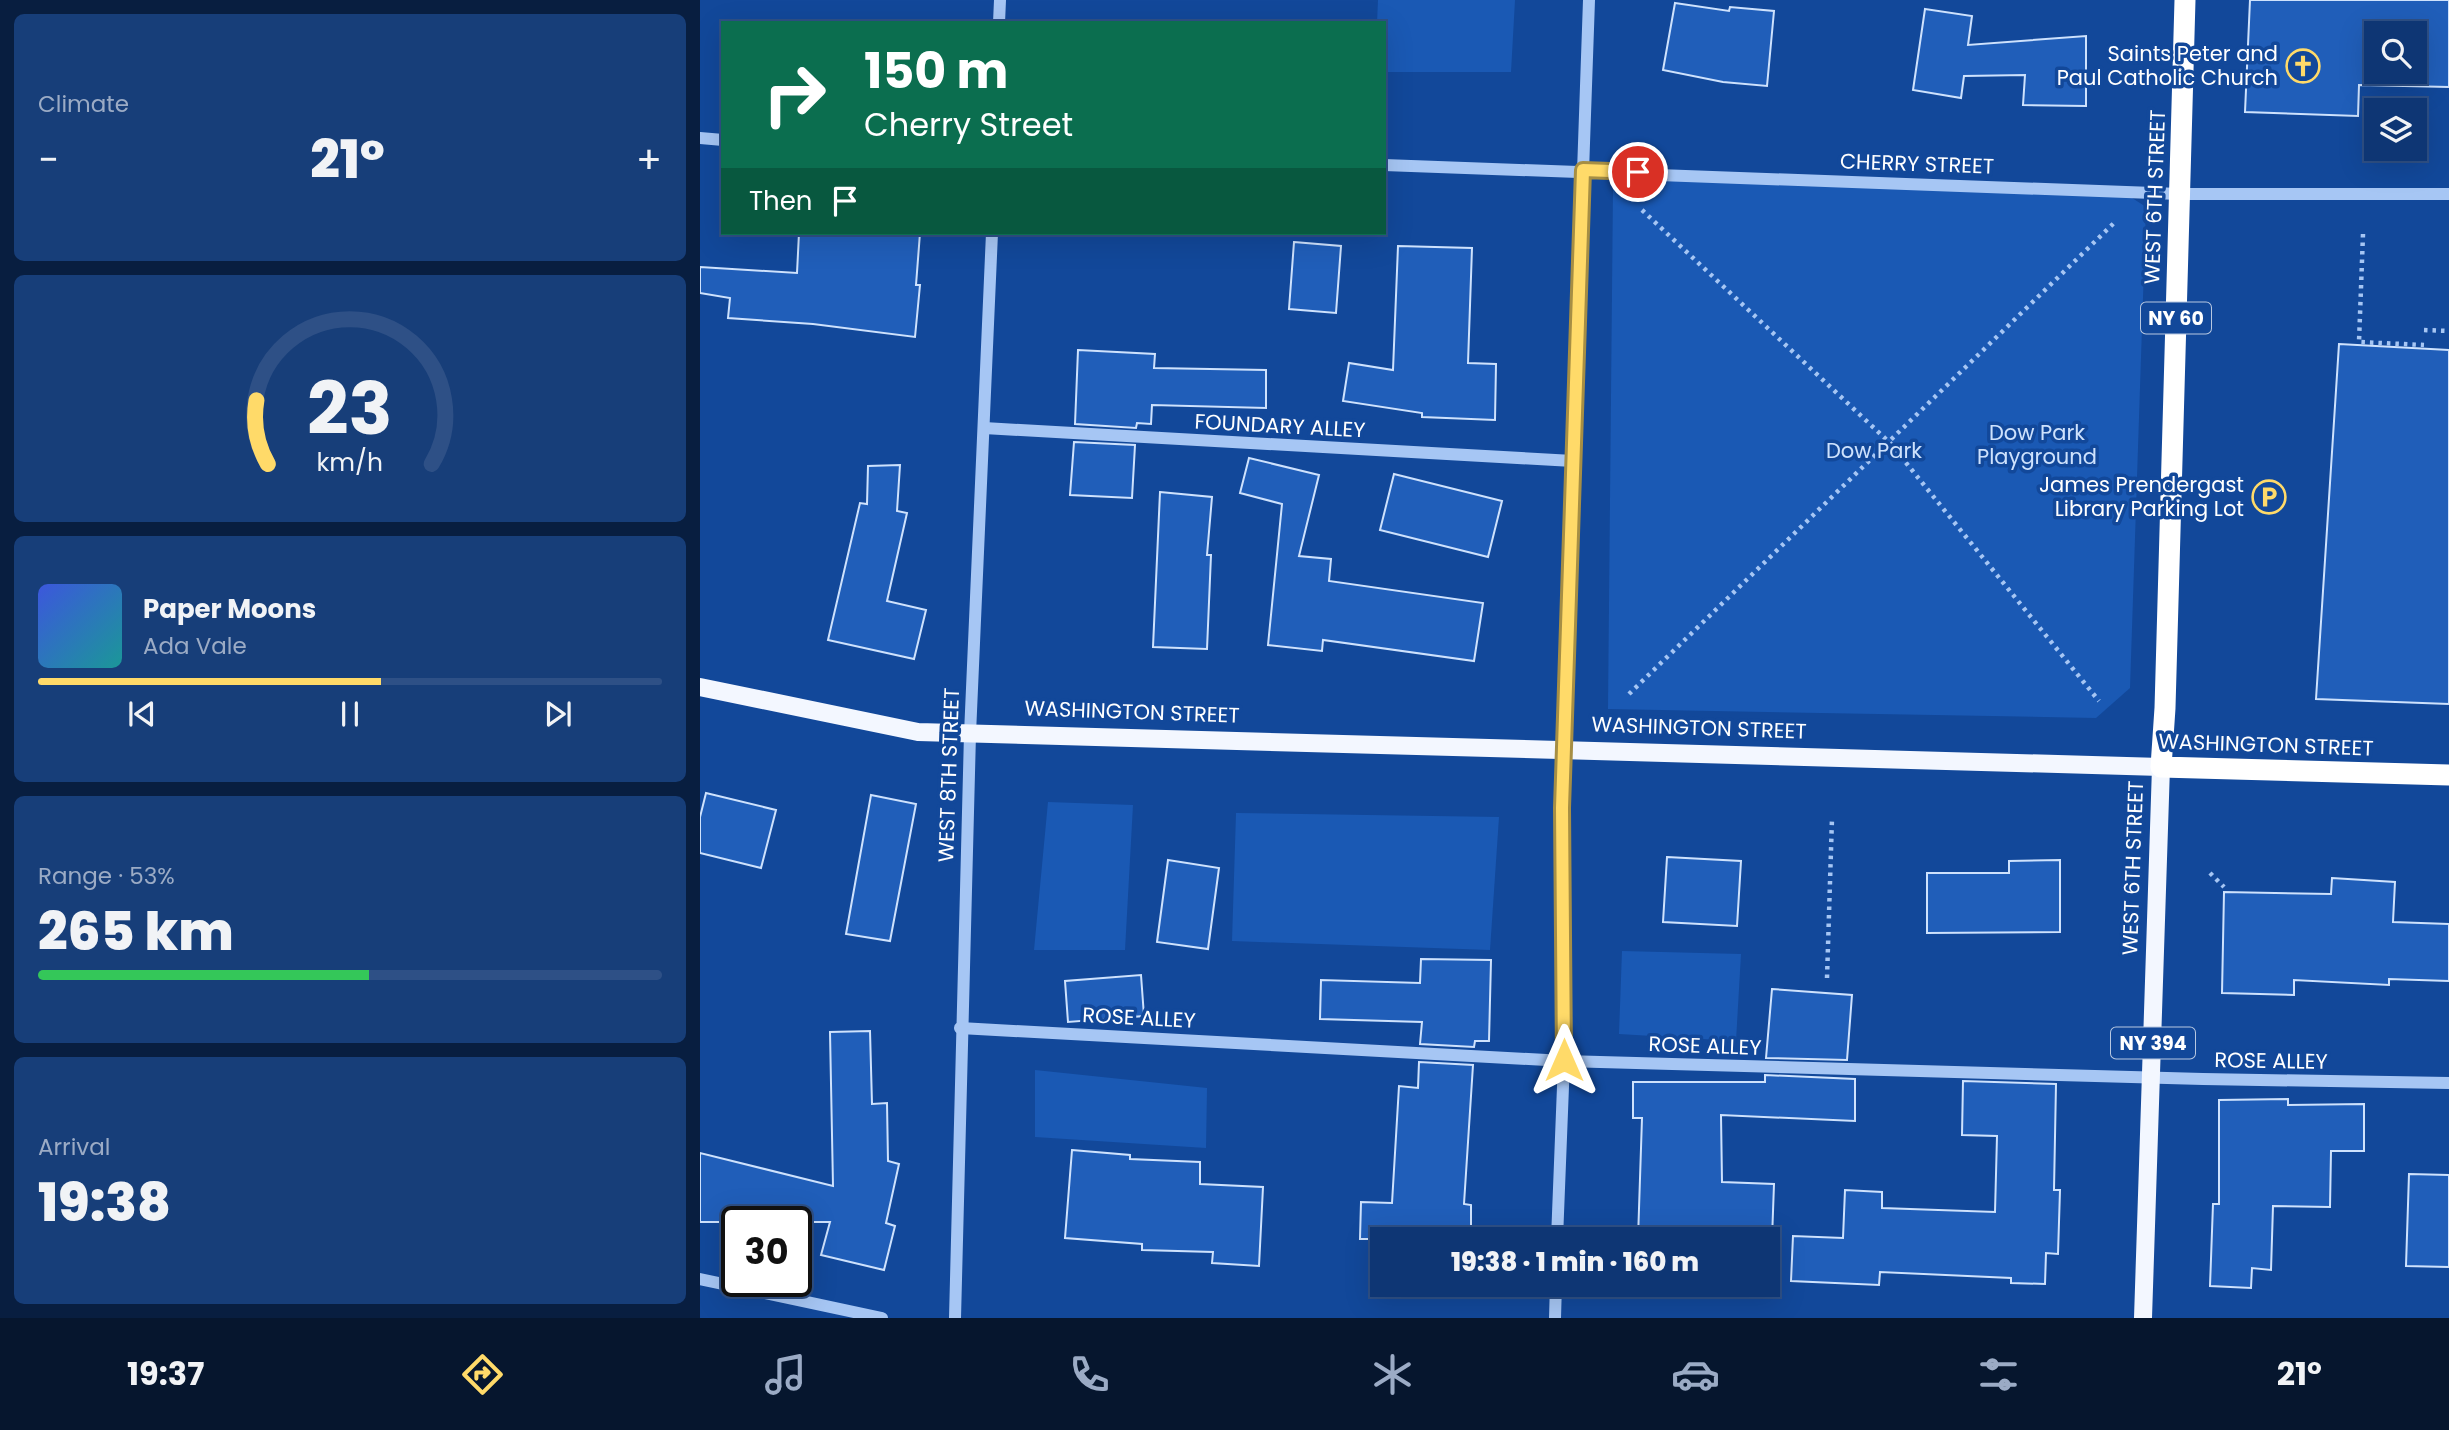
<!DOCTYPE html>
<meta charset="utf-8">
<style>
body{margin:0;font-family:Poppins,sans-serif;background:#173e79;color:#f1f3f6;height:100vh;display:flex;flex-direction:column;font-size:26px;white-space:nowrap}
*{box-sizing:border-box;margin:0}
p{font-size:23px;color:#9babc5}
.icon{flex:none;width:38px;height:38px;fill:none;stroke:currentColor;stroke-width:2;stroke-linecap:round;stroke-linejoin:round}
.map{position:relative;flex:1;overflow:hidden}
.panel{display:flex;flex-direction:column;gap:14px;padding:14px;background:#081e40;width:700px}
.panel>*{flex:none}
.hud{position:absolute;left:21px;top:21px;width:665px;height:214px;border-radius:0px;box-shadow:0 7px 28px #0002,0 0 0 2px #2e5086;background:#0b6e4f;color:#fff;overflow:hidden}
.tools{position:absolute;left:1664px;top:21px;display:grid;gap:14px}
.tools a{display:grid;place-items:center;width:63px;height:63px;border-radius:0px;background:#0e3674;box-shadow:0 7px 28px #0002,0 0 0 2px #2e5086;font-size:35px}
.speed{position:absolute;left:21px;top:1206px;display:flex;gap:14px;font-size:35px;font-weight:700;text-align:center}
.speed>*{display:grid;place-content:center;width:91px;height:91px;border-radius:50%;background:#0e3674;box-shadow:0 7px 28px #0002,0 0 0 2px #2e5086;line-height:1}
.speed .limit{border:4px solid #111;border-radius:10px;background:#fff;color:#111}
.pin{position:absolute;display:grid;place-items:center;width:60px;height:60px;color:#fff;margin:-30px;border:4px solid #fff;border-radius:50%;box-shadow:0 2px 7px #0007}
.me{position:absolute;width:77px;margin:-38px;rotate:0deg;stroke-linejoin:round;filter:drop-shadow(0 0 5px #0008)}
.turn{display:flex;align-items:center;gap:24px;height:147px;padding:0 28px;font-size:32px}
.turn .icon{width:91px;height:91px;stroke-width:2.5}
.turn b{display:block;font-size:49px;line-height:60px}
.then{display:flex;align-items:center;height:66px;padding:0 28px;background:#0003;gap:14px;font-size:26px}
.big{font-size:52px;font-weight:800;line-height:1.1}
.panel .tile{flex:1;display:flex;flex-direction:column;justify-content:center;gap:10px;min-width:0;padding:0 24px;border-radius:10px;background:#173e79}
.panel .dial{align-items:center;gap:0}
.dial svg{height:182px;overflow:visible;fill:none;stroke:#2e5086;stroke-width:7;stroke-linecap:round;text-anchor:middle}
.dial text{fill:#f1f3f6;stroke:none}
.song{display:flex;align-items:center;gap:21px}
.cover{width:84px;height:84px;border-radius:10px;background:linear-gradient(135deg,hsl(230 70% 55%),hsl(180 70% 35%))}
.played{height:7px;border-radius:4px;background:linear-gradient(90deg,#ffda69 55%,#2e5086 55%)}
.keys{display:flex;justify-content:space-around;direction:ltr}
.heat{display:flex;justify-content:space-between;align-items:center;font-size:38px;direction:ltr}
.charge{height:10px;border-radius:5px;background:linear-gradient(90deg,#34c759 53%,#2e5086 0)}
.trip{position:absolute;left:670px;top:1227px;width:410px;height:70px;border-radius:0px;background:#0e3674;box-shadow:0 7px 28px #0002,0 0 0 2px #2e5086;font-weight:800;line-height:70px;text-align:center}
.dock{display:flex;height:112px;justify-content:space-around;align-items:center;background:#06162e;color:#9babc5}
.dock .icon{width:49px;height:49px}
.dock .on{color:#ffda69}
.dock b{font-size:32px;color:#f1f3f6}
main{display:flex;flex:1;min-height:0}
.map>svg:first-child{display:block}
.green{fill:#1a59b4}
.building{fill:#205eb9;stroke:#cee2fd;stroke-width:2;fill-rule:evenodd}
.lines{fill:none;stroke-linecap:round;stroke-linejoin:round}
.path{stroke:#a6c6f4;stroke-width:4.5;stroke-dasharray:3.5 5;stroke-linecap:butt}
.minor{stroke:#a6c6f4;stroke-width:12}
.major{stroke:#f3f7ff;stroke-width:18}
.highway{stroke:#fff;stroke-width:21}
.route-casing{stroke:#a68e44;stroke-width:18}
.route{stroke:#ffda69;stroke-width:12}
.labels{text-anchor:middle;stroke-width:7;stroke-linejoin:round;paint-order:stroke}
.shield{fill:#12489a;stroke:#b8c8e1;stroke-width:2}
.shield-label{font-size:19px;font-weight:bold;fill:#fff}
.poi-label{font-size:21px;fill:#fff;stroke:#12489a;text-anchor:end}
.street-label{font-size:21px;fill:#fff;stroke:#12489a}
.park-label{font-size:21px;fill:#cee2fd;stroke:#12489a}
</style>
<main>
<section class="panel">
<div class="tile"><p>Climate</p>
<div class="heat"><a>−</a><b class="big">21°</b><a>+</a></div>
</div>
<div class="tile dial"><svg viewBox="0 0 100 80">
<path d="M14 69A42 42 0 1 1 86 69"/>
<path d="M14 69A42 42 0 0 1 9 41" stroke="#ffda69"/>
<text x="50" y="56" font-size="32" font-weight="700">23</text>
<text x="50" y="72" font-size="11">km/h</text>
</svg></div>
<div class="tile">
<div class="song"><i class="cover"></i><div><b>Paper Moons</b><p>Ada Vale</p></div></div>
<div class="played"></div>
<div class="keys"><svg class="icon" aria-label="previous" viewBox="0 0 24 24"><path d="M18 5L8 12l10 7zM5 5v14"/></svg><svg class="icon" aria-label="pause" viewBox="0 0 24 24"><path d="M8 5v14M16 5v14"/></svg><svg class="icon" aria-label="next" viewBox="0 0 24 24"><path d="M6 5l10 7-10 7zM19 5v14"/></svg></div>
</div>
<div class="tile"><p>Range · 53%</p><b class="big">265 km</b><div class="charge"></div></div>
<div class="tile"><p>Arrival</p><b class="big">19:38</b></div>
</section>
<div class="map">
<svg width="1749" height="1318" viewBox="0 0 1749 1318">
<rect width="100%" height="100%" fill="#12489a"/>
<g class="green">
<path d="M 678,0 L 815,0 L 811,72 L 684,72 L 684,23 L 677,23 Z"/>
<path d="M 924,178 L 1426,194 L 1446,207 L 1430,688 L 1396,718 L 908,709 L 913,189 Z"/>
<path d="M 348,802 L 433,805 L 425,950 L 334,950 Z"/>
<path d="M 536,813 L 799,817 L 790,950 L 532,941 Z"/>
<path d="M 922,951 L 1041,954 L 1036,1041 L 919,1034 Z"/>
<path d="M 335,1070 L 507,1088 L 506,1148 L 335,1137 Z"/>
</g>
<g class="building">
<path d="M 1550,0 L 1749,0 L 1749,87 L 1659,85 L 1658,116 L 1545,112 ZM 1676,33 L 1715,33 L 1715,72 L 1676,72 Z"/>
<path d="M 975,3 L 1029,11 L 1030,7 L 1074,11 L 1067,86 L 1023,82 L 963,70 Z"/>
<path d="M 1225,9 L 1272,16 L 1268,45 L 1386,36 L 1386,106 L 1323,105 L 1325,75 L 1264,76 L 1261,98 L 1213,90 Z"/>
<path d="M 99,233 L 220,233 L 216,285 L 220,285 L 215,337 L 113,324 L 28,318 L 30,298 L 0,293 L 0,267 L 97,273 Z"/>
<path d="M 594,242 L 641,246 L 636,313 L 589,309 Z"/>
<path d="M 698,246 L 772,248 L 768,363 L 796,364 L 795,420 L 722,417 L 722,413 L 643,401 L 649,363 L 693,370 Z"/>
<path d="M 1639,344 L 1749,350 L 1749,704 L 1616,699 Z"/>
<path d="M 378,350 L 455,354 L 454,368 L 566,370 L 566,408 L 452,405 L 451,424 L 437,423 L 436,428 L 375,424 Z"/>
<path d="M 374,442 L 435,445 L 432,498 L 370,495 Z"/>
<path d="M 549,458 L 619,475 L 599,556 L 631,559 L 629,581 L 783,603 L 774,661 L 623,640 L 622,651 L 568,645 L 582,504 L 540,493 Z"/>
<path d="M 200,465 L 197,511 L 207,513 L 187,601 L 226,610 L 214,659 L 128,640 L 160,503 L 167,504 L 168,466 Z"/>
<path d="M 694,474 L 802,501 L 788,557 L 680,530 Z"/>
<path d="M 460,492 L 512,497 L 507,555 L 511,555 L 507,649 L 453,647 Z"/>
<path d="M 6,793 L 76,810 L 61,868 L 0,853 L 0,817 Z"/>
<path d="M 171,795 L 216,804 L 190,941 L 146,934 Z"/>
<path d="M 967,857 L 1041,861 L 1037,926 L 963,922 Z"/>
<path d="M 468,860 L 519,868 L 508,949 L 457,942 Z"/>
<path d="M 1360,860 L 1360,932 L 1227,933 L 1227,873 L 1309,873 L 1309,861 Z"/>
<path d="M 1632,878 L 1695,882 L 1693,922 L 1749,924 L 1749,981 L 1689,979 L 1689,985 L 1594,980 L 1594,995 L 1522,993 L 1524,892 L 1631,894 Z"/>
<path d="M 721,959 L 791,960 L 789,1041 L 775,1041 L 774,1047 L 720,1044 L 722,1022 L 620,1019 L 621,980 L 720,983 Z"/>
<path d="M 441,975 L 444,1016 L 368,1022 L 365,981 Z"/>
<path d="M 1072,989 L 1152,995 L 1147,1060 L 1066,1058 Z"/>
<path d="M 170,1031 L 172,1104 L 187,1103 L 188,1161 L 199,1164 L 186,1223 L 195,1226 L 184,1270 L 121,1255 L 130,1222 L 0,1222 L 0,1153 L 133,1186 L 130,1032 Z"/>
<path d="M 719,1062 L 773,1065 L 764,1204 L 771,1205 L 771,1239 L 660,1239 L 661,1202 L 692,1203 L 699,1086 L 718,1088 Z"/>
<path d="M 1065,1075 L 1155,1079 L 1155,1121 L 1021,1115 L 1022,1182 L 1074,1184 L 1072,1239 L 938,1239 L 942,1118 L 933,1118 L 933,1082 L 1065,1082 Z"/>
<path d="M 1263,1081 L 1356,1084 L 1354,1190 L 1360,1190 L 1358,1254 L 1346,1253 L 1345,1284 L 1311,1283 L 1311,1278 L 1180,1272 L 1179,1285 L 1091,1281 L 1093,1236 L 1143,1238 L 1145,1190 L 1182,1192 L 1182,1208 L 1295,1212 L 1297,1136 L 1262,1135 Z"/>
<path d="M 1588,1099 L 1588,1105 L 1664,1104 L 1664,1151 L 1631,1151 L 1630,1207 L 1573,1206 L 1571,1270 L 1552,1268 L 1551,1288 L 1510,1286 L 1513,1204 L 1519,1204 L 1519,1100 Z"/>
<path d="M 372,1150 L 430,1155 L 430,1159 L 500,1162 L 500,1184 L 563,1187 L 559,1266 L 512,1263 L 513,1252 L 442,1250 L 442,1244 L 365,1238 Z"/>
<path d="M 1709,1174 L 1749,1175 L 1749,1267 L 1706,1266 Z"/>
</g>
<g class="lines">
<g class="path">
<path d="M 942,210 L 1190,443 L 1399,701"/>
<path d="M 1663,234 L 1659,342 L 1724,345"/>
<path d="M 1724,330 L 1749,331"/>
<path d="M 929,694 L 1414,223"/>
<path d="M 1510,873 L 1524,887"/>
<path d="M 1127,978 L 1132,818"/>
</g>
<g class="minor">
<path d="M 299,23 L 300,0"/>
<path d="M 0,138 L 23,140"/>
<path d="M 684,165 L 1480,194 L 1749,194"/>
<path d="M 284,428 L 873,461"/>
<path d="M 260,1028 L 864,1061 L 1503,1079 L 1749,1083"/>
<path d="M 857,1239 L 864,1061 L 862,808 L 865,688 L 889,0"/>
<path d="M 0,1279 L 182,1318"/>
<path d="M 255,1318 L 270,734 L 292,233"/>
<path d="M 855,1318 L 856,1284"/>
</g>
<path class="major" d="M 0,687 L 218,732 L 1461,767 L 1443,1318"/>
<path class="highway" d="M 1485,0 L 1465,708 L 1461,767 L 1749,775"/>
</g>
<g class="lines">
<defs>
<path id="route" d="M 864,1060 L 862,808 L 883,170 L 938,172"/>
</defs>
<use href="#route" class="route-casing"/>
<use href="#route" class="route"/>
</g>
<defs>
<symbol id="church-ring" viewBox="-11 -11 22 22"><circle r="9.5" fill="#12489a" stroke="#ffda69" stroke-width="1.5"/><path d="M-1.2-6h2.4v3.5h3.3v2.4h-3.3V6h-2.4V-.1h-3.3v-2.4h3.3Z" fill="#ffda69"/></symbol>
<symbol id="parking-ring" viewBox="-11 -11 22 22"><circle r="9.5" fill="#12489a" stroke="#ffda69" stroke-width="1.5"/><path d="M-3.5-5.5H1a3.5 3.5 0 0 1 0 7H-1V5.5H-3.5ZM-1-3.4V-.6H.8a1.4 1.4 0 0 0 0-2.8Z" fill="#ffda69"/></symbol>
</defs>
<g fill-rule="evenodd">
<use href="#church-ring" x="1584" y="47" width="38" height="38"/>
<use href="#parking-ring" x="1550" y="478" width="38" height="38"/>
</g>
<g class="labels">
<g class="shield">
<rect x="1441" y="302.5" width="70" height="31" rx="5"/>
<rect x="1411" y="1027.5" width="84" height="31" rx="5"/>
</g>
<g class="shield-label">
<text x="1476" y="325">NY 60</text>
<text x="1453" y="1050">NY 394</text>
</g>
<g class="poi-label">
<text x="1578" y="61">Saints Peter and<tspan x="1578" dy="24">Paul Catholic Church</tspan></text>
<text x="1544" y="492">James Prendergast<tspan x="1544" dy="24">Library Parking Lot</tspan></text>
</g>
<g class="street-label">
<text transform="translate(1217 164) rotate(2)" y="7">CHERRY STREET</text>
<text transform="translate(1455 197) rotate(-88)" y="7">WEST 6TH STREET</text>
<text transform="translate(580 426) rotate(3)" y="7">FOUNDARY ALLEY</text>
<text transform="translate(432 712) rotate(2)" y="7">WASHINGTON STREET</text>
<text transform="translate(999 728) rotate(2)" y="7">WASHINGTON STREET</text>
<text transform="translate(1566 745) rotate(2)" y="7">WASHINGTON STREET</text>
<text transform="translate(249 775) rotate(-88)" y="7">WEST 8TH STREET</text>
<text transform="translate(1433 868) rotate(-88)" y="7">WEST 6TH STREET</text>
<text transform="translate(439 1018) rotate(3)" y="7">ROSE ALLEY</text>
<text transform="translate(1005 1046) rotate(2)" y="7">ROSE ALLEY</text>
<text transform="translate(1571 1061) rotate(1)" y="7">ROSE ALLEY</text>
</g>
<g class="park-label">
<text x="1337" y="440">Dow Park<tspan x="1337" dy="24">Playground</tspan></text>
<text x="1174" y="458">Dow Park</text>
</g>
</g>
</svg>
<div class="tools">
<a><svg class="icon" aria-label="search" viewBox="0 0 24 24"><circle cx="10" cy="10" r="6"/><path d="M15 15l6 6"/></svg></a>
<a><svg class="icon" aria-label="layers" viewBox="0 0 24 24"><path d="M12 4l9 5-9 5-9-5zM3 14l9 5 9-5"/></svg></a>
</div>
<div class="speed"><div class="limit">30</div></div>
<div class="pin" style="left:938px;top:172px;background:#d93025"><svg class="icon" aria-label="arrive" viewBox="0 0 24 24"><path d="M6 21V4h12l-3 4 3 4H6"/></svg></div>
<svg class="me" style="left:864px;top:1060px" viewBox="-20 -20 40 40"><path d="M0-17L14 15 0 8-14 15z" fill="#ffda69" stroke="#fff" stroke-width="4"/></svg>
<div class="trip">19:38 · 1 min · 160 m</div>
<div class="hud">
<div class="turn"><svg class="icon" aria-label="right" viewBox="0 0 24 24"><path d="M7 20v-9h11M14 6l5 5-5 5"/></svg><div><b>150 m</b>Cherry Street</div></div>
<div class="then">Then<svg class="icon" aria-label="arrive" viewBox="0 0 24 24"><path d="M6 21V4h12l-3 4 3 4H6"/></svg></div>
</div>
</div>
</main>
<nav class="dock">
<b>19:37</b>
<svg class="icon on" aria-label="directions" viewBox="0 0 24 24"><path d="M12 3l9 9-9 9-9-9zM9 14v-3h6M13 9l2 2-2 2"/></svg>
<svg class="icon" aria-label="music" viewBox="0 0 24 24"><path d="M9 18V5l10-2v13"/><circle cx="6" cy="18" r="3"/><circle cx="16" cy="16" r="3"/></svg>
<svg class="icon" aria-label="phone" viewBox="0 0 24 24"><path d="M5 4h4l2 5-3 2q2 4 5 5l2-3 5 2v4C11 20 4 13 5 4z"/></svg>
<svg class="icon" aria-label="climate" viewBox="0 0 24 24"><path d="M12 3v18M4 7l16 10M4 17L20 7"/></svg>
<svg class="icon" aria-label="car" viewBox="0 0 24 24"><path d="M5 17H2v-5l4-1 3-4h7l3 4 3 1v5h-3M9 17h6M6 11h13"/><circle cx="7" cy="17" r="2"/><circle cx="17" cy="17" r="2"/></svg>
<svg class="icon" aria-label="filters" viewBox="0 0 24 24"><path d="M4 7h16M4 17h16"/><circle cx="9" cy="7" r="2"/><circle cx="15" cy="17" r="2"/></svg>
<b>21°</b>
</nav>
